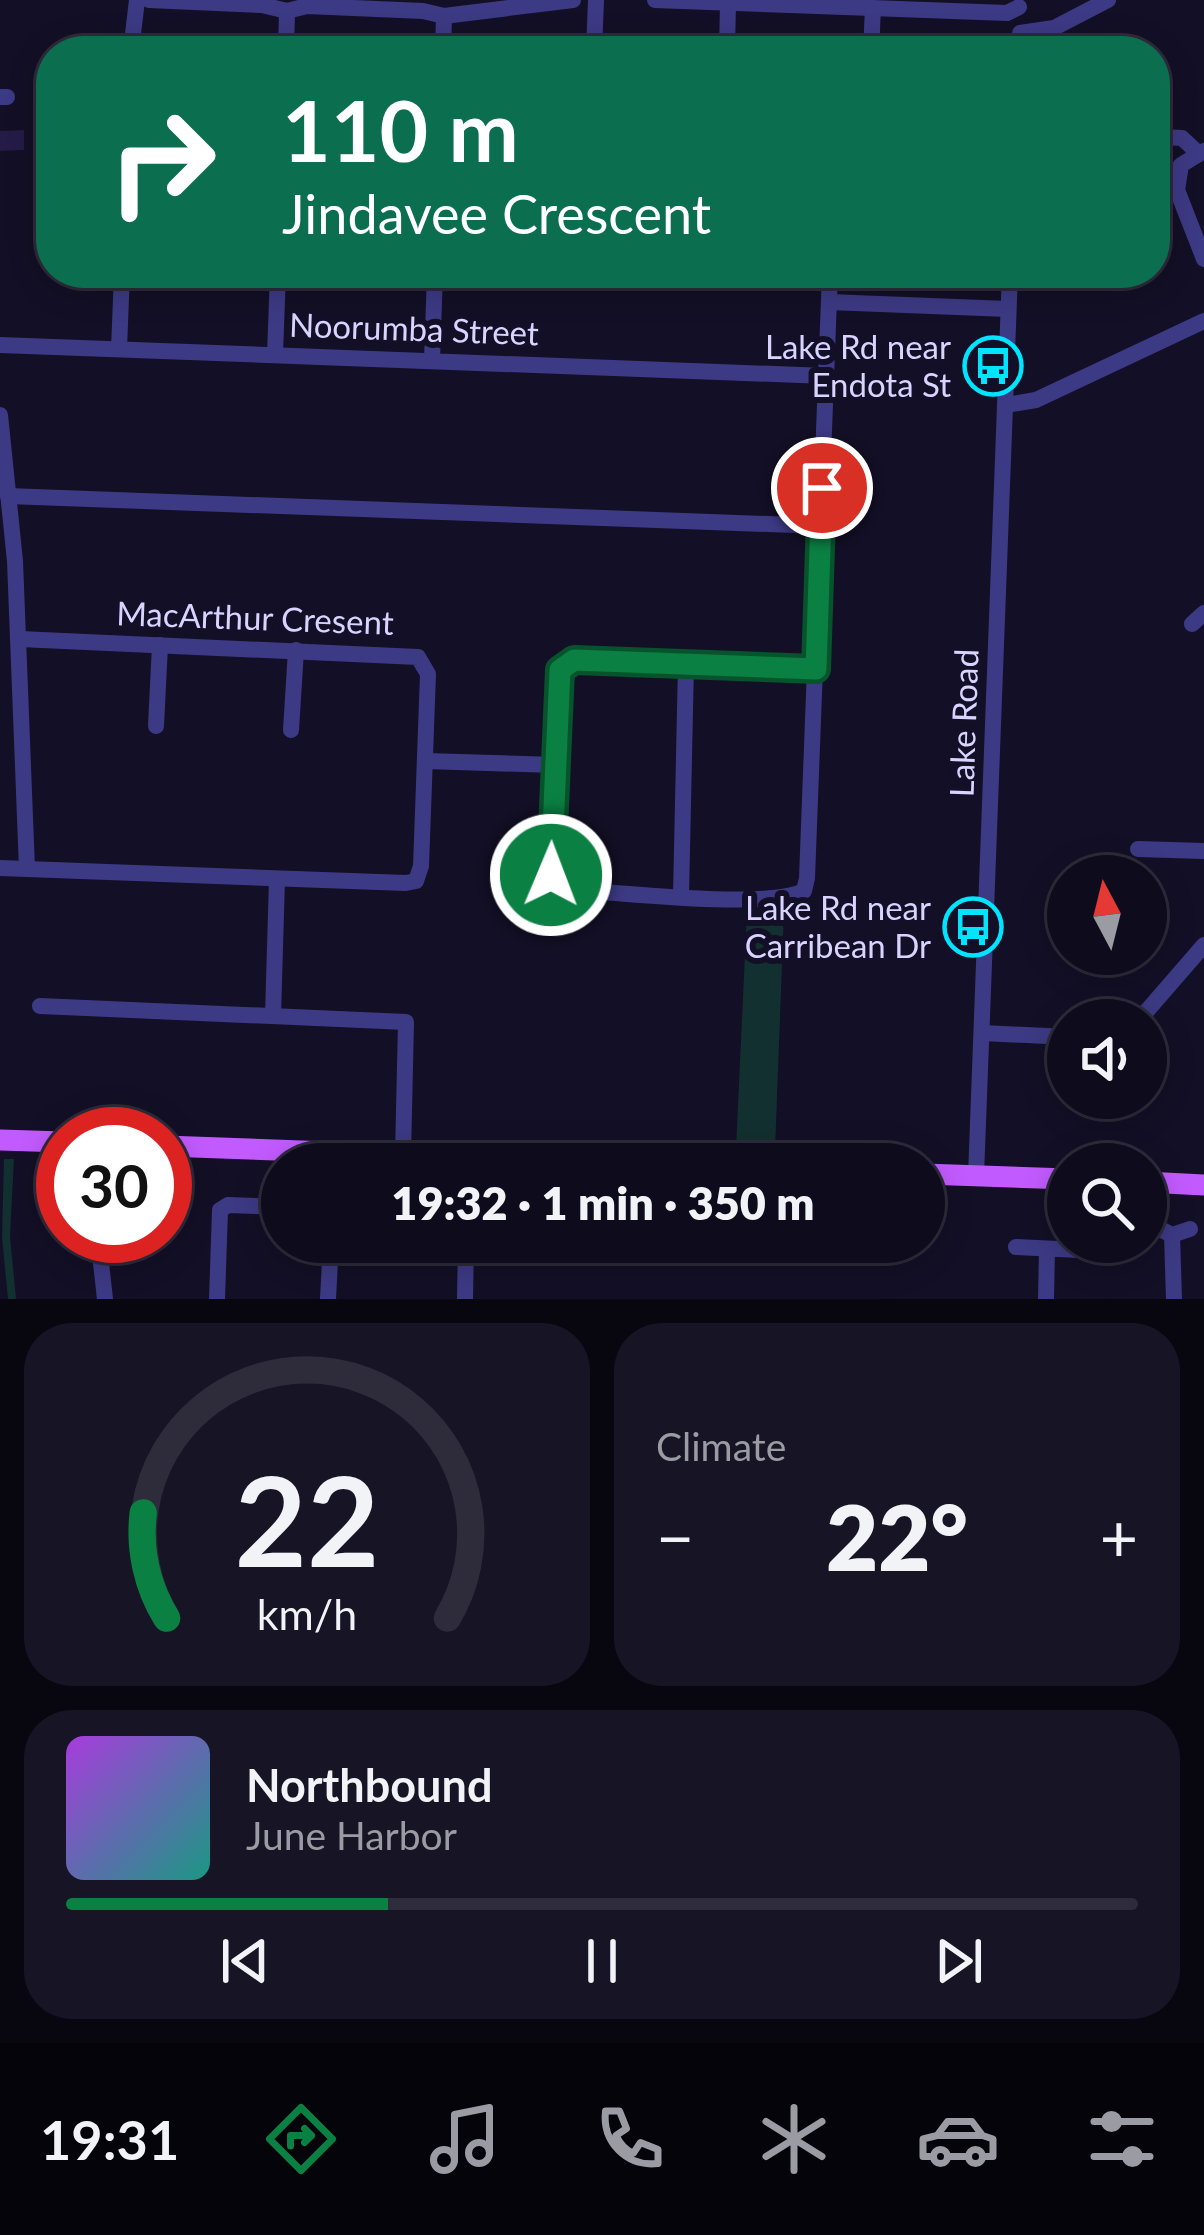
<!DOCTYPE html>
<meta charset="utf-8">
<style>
body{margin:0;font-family:Lato,sans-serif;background:#171425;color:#f1f3f6;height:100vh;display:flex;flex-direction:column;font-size:45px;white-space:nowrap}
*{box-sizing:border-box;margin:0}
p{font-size:39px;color:#9b9ba3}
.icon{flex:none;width:66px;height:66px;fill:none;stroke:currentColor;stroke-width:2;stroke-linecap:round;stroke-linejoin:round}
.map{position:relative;height:1299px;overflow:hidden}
.details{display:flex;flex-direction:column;gap:24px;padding:24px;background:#08060f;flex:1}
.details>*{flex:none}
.top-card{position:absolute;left:36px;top:36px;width:1134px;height:252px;border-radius:48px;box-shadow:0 6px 30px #0003,0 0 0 3px #2e2b3b;background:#0b6e4f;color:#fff;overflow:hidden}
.needle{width:78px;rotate:353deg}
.controls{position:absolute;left:1047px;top:855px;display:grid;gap:24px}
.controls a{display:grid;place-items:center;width:120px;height:120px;border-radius:50%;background:#0e0b1c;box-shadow:0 6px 30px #0003,0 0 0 3px #2e2b3b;font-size:60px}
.speed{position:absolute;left:36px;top:1107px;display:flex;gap:24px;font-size:60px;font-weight:700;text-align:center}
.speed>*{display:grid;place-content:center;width:156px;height:156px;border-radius:50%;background:#0e0b1c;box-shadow:0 6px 30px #0003,0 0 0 3px #2e2b3b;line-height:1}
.speed .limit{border:18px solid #d22;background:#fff;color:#111}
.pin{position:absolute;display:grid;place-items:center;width:102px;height:102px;color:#fff;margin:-51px;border:6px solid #fff;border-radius:50%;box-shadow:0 3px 12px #0007}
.me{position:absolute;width:132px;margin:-66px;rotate:1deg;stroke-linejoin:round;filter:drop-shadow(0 0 9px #0008)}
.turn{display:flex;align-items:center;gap:42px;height:252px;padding:0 48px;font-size:54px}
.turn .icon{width:156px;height:156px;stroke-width:2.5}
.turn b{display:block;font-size:84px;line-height:102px}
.big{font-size:90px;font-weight:800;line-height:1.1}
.details .tile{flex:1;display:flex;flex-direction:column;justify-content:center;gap:18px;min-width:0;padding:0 42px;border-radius:48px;background:#171425}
.details .dial{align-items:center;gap:0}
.dial svg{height:312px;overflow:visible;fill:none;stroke:#2e2b3b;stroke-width:7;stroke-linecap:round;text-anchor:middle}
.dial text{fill:#f1f3f6;stroke:none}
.song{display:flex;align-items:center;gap:36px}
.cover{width:144px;height:144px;border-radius:18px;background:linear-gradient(135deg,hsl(280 70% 55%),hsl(170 70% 35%))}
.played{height:12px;border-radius:6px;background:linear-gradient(90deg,#0b8043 30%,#2e2b3b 30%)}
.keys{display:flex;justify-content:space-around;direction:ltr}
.heat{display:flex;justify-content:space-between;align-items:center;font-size:66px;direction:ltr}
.details .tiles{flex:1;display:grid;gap:24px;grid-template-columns:1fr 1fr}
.tile:last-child{grid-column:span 2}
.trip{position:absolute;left:261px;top:1143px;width:684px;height:120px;border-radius:60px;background:#0e0b1c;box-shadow:0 6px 30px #0003,0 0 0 3px #2e2b3b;font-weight:800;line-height:120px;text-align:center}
.dock{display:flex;height:192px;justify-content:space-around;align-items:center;background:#06040b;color:#9b9ba3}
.dock .icon{width:84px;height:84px}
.dock .selected{color:#0b8043}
.dock b{font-size:54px;color:#f1f3f6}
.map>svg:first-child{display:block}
.green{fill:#12302f}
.building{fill:#241b47}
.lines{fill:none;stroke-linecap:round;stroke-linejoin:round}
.minor{stroke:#3d3a85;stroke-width:16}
.major{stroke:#c25bff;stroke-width:21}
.route-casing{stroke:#07532c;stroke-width:30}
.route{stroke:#0b8043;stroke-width:21}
.labels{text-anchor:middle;stroke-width:12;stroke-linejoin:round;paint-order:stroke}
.street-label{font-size:33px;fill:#d9d4ff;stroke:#130f26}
.poi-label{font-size:33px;fill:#d9d4ff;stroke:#130f26;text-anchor:end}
</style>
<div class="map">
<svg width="1204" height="1299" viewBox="0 0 1204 1299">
<rect width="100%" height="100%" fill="#130f26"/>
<g class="green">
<path d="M 747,911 L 784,911 L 775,1150 L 736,1148 Z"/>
<path d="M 4,1159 L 14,1159 L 10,1236 L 16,1299 L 8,1299 L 2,1237 Z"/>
</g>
<path class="building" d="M 24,130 L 24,150 L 0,151 L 0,131 Z"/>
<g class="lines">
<g class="minor">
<path d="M 149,0 L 262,5 L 287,11 L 307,6 L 423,11 L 444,16 L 573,0"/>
<path d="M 655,0 L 1007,13 L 1019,7"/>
<path d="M 1020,33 L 1054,28 L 1108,0"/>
<path d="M 131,51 L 137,0"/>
<path d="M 286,51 L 287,11"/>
<path d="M 443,51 L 444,16"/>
<path d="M 594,51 L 596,0"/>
<path d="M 727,51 L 728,3"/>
<path d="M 871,51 L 873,8"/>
<path d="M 0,97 L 7,97"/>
<path d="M 1204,151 L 1181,165 L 1177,190 L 1204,259"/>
<path d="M 1176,180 L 1160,157 L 1164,137 L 1182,138 L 1198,153"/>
<path d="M 829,302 L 1008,309"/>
<path d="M 0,345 L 826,376"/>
<path d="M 119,349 L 122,273"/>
<path d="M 275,354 L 278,273"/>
<path d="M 432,360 L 435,273"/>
<path d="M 1006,405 L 1036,400 L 1204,321"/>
<path d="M 0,415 L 15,561 L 27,869"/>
<path d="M 8,496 L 821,526"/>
<path d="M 1192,624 L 1204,613"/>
<path d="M 816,669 L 566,664 L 557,675 L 550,867 L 554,883 L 565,889 C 613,892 766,910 804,891 L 807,878 L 830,273"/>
<path d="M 156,726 L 160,645"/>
<path d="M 291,730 L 296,650"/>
<path d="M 426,761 L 554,765"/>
<path d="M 1138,849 L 1204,851"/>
<path d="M 0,868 L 406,883 L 416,881 L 421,866 L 428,674 L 418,657 L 20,639"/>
<path d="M 681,896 L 686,664"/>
<path d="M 40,1006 L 406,1022 L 403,1155"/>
<path d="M 273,1015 L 277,879"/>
<path d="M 1139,1020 L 1204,945"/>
<path d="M 982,1033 L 1068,1037"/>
<path d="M 976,1176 L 1010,273"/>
<path d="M 1154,1226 L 1172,1235 L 1190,1229"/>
<path d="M 1172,1235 L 1174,1299"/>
<path d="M 98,1236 L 105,1299"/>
<path d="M 1016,1247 L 1079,1250"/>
<path d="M 217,1299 L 220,1210 L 228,1205 L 282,1207"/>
<path d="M 328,1299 L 331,1242"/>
<path d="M 465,1299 L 466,1242"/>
<path d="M 1046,1299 L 1047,1249"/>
</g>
<g class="major">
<path d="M 0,1140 L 63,1142"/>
<path d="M 165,1146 L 657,1164"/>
<path d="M 924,1174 L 1068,1179"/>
<path d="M 1146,1182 L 1204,1185"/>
</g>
</g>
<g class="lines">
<defs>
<path id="route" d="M 551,875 L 560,670 L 574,660 L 816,669 L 822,488"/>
</defs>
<use href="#route" class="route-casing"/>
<use href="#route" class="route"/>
</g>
<defs>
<symbol id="bus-ring" viewBox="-11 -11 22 22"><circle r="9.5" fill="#130f26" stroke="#00e5ff" stroke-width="1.5"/><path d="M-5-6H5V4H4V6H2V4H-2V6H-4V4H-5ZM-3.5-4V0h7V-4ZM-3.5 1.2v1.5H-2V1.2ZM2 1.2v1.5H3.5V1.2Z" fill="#00e5ff"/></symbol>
</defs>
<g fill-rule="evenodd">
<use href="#bus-ring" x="960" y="333" width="66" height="66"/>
<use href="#bus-ring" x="940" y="894" width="66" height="66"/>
</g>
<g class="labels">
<g class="street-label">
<text transform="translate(414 329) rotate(2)" y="12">Noorumba Street</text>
<text transform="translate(255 618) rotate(2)" y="12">MacArthur Cresent</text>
<text transform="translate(964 723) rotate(-88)" y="12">Lake Road</text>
</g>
<g class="poi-label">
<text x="951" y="359">Lake Rd near<tspan x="951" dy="38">Endota St</tspan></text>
<text x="931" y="920">Lake Rd near<tspan x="931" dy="38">Carribean Dr</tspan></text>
</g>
</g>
</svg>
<div class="controls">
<a><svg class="needle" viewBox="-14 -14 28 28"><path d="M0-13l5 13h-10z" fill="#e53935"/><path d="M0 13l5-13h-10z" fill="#9b9ba3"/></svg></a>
<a><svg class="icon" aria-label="sound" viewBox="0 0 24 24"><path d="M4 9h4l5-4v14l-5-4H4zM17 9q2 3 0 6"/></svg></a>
<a><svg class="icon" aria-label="search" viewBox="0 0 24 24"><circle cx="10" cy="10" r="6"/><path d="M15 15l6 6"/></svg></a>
</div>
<div class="speed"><div class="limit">30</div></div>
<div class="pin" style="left:822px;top:488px;background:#d93025"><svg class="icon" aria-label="arrive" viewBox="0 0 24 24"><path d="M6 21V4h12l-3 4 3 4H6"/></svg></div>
<svg class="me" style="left:551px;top:875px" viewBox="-20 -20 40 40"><circle r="17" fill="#0b8043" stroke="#fff" stroke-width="3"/><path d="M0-11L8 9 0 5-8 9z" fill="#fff"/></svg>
<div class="trip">19:32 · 1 min · 350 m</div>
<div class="top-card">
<div class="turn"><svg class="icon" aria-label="right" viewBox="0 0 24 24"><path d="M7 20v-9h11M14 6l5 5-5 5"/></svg><div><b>110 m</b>Jindavee Crescent</div></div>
</div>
</div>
<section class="details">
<div class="tiles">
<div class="tile dial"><svg viewBox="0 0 100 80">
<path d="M14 69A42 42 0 1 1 86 69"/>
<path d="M14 69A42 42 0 0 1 8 42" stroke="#0b8043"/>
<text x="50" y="56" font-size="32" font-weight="700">22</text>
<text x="50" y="72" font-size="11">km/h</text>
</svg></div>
<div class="tile"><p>Climate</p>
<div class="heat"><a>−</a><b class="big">22°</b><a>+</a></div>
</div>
<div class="tile">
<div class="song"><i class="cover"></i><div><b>Northbound</b><p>June Harbor</p></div></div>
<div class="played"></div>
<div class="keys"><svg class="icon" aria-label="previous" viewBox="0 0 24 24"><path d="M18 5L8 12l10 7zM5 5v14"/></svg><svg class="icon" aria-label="pause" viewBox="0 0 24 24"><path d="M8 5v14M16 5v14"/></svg><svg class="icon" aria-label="next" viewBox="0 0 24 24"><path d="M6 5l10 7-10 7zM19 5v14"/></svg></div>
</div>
</div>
</section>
<nav class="dock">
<b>19:31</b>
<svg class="icon selected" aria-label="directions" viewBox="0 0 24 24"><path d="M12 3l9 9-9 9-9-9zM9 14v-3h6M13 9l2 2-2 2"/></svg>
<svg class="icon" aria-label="music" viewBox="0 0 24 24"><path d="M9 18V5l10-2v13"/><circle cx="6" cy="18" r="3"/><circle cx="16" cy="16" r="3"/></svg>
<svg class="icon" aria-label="phone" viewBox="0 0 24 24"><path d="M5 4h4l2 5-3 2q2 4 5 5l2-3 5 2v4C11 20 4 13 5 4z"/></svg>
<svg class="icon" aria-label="climate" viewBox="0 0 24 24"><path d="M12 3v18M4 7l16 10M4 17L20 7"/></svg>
<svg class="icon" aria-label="car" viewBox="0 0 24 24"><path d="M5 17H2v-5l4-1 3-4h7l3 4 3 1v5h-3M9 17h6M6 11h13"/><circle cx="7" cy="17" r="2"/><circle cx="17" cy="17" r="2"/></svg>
<svg class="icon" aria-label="filters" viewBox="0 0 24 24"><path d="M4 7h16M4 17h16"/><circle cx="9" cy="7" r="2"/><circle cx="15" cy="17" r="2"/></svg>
</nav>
